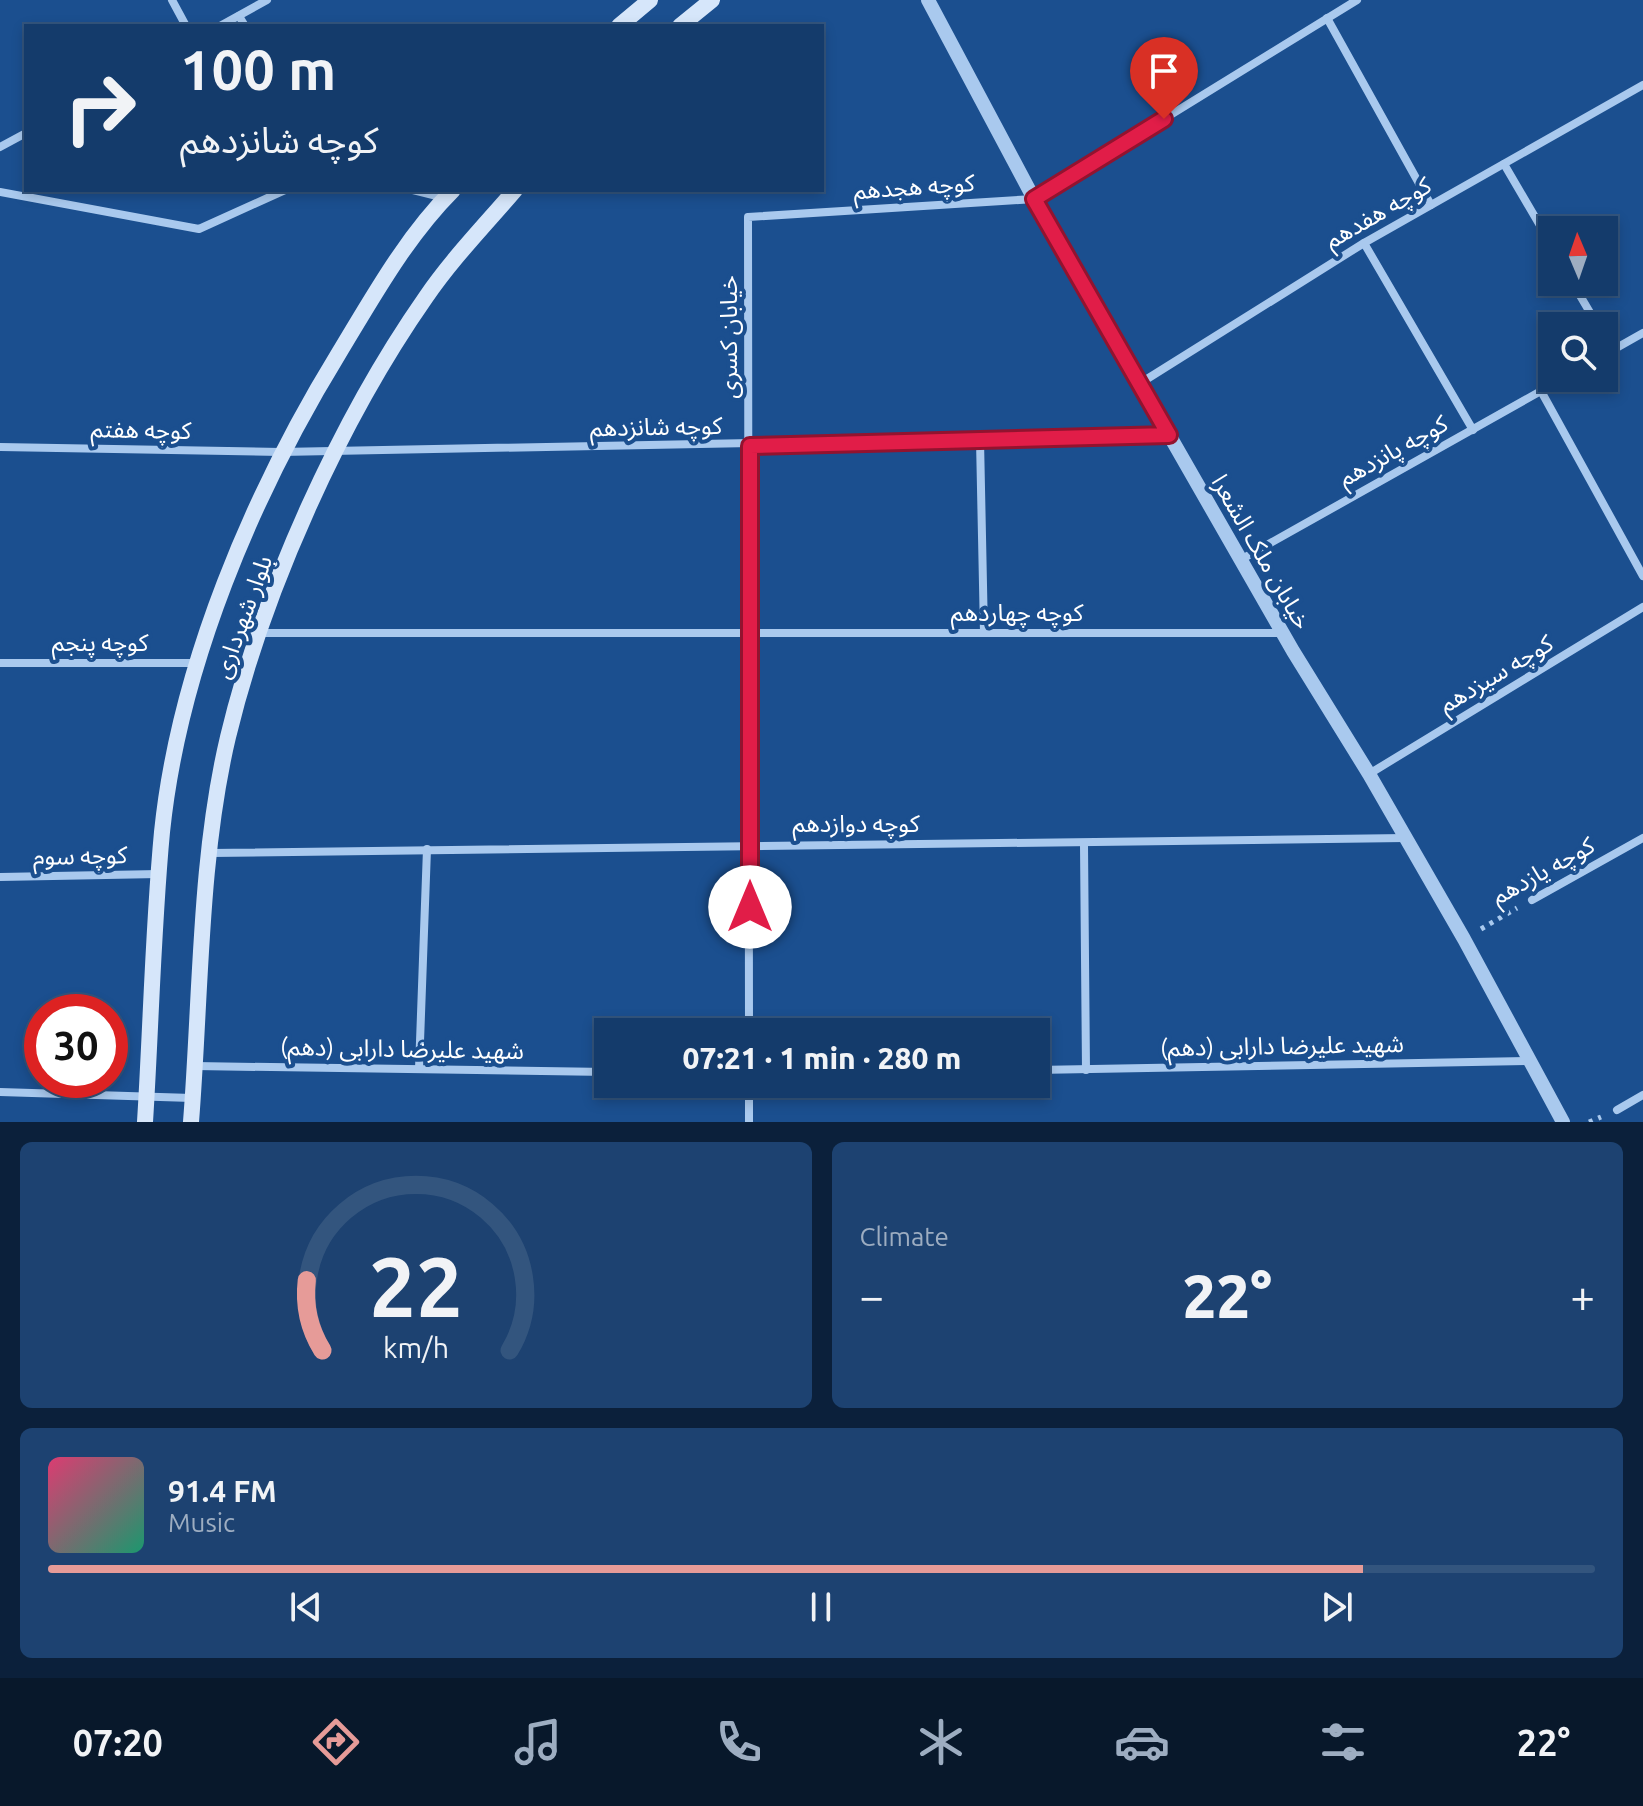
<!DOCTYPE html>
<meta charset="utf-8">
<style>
body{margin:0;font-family:Ubuntu,"Noto Sans Arabic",sans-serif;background:#1d4271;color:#f1f3f6;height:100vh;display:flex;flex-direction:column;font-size:30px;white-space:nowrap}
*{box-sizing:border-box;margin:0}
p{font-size:26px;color:#9dadc1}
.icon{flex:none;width:44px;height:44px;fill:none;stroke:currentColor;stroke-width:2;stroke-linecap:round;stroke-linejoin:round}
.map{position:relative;height:1122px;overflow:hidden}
.side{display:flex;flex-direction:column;gap:20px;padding:20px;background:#0b203b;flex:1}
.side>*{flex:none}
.guide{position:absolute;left:24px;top:24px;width:800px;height:168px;border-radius:0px;box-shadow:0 4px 12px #0003,0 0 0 2px #33557e;background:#143b6b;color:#f1f3f6;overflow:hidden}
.needle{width:52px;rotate:358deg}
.buttons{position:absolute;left:1538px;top:216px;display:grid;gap:16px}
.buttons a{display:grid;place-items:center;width:80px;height:80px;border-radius:0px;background:#143b6b;box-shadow:0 4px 12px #0003,0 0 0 2px #33557e;font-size:40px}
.speed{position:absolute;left:24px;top:994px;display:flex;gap:16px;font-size:40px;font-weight:700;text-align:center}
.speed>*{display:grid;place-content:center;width:104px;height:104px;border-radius:50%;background:#143b6b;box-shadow:0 4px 12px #0003,0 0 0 2px #33557e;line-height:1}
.speed .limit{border:12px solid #d22;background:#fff;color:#111}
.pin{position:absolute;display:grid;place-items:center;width:68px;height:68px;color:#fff;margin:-82px -34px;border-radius:50% 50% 50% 0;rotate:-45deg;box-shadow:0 0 8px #0007}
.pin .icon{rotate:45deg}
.me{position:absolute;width:88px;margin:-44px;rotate:0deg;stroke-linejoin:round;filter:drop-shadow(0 0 6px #0008)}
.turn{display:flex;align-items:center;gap:28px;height:168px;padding:0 24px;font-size:36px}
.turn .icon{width:104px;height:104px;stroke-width:2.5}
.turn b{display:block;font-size:56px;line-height:68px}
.big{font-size:60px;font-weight:800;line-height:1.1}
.side .card{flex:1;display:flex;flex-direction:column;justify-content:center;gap:12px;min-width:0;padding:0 28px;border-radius:12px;background:#1d4271}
.side .dial{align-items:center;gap:0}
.dial svg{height:208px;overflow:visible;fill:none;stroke:#33557e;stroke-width:7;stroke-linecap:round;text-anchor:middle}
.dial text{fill:#f1f3f6;stroke:none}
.song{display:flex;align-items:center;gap:24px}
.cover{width:96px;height:96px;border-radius:12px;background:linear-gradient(135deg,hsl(340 70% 55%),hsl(160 70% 35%))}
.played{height:8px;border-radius:4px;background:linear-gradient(90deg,#e69b98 85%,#33557e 85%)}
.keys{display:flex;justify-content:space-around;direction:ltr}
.heat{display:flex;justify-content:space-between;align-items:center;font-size:44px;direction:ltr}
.side .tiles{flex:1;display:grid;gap:20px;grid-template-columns:1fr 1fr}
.card:last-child{grid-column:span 2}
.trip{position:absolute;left:594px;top:1018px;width:456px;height:80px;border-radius:0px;background:#143b6b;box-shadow:0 4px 12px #0003,0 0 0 2px #33557e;font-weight:800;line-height:80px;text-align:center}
.menu{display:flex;height:128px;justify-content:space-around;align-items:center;background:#08182b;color:#9dadc1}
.menu .icon{width:56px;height:56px}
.menu .current{color:#e69b98}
.menu b{font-size:36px;color:#f1f3f6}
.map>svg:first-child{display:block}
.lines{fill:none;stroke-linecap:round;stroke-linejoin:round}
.path{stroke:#a9c9ee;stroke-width:5;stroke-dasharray:4 6;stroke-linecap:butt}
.minor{stroke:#a9c9ee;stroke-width:8}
.tertiary{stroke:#a9c9ee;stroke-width:14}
.secondary{stroke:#d6e6fa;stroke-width:16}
.route-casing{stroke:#92132f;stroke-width:20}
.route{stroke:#e11d48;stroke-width:14}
.labels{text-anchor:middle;stroke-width:8;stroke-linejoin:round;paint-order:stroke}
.street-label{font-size:24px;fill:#fff;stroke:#1b4f8f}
</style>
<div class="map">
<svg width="1643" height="1122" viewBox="0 0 1643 1122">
<rect width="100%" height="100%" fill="#1b4f8f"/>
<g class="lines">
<g class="path">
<path d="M 1481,929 L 1517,908"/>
<path d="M 1589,1122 L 1601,1117"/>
</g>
<g class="minor">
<path d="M 172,0 L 186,26"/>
<path d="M 239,16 L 245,26"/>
<path d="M 1327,18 L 1431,205"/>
<path d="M 220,26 L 267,0"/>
<path d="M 0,147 L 26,133"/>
<path d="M 1504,164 L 1552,246"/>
<path d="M 413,190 L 445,198"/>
<path d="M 0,192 L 199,229 L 285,190"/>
<path d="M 1364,243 L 1473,430"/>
<path d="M 1572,282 L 1598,326"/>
<path d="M 1604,337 L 1612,351"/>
<path d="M 1604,355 L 1643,333"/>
<path d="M 1139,384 L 1364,243 L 1643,85"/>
<path d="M 1541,391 L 1643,576"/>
<path d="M 980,440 L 984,633"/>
<path d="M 0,447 L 281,452 L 1169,435"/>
<path d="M 1242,559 L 1564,378"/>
<path d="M 259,633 L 1283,633"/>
<path d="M 0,663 L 199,663"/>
<path d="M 1369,774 L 1643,607"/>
<path d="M 1084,845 L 1086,1070"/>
<path d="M 211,853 L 1405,838"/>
<path d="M 0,877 L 159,874"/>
<path d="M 1532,900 L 1643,838"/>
<path d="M 749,1032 L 748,217 L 1034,199 L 1357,0"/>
<path d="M 195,1066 L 608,1072"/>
<path d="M 419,1069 L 427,849"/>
<path d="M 1036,1070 L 1529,1061"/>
<path d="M 0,1092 L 192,1098"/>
<path d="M 1617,1110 L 1643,1095"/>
<path d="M 749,1122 L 749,1084"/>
</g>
<path class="tertiary" d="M 928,0 L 1034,199 L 1293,651 L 1369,774 L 1464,939 L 1563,1122"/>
<g class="secondary">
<path d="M 619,26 L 650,0"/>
<path d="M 680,26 L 712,0"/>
<path d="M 145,1122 C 151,1026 153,928 162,832 C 179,667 253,493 339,353 C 373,297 406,237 453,190"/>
<path d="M 191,1122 C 201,996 199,859 228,737 C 263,591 340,420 426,297 C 452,259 485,225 515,190"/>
</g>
</g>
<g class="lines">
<defs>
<path id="route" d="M 750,907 L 750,446 L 1169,435 L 1034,199 L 1164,119"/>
</defs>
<use href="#route" class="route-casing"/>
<use href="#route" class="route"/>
</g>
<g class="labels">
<g class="street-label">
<text transform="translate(914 187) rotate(-4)" y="8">کوچه هجدهم</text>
<text transform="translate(1378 213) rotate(-30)" y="8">کوچه هفدهم</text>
<text transform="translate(729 337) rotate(-90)" y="8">خیابان کسری</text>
<text transform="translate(656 427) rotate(-1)" y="8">کوچه شانزدهم</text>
<text transform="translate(141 430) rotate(1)" y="8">کوچه هفتم</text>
<text transform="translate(1393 451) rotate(-29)" y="8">کوچه پانزدهم</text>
<text transform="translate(1261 552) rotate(60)" y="8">خیابان ملک الشعرا</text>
<text x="1017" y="621">کوچه چهاردهم</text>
<text transform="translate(243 617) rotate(-70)" y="8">بلوار شهرداری</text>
<text x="100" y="651">کوچه پنجم</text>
<text transform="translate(1496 674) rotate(-31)" y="8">کوچه سیزدهم</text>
<text x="856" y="832">کوچه دوازدهم</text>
<text transform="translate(80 856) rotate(-1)" y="8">کوچه سوم</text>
<text transform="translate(1543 871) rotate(-29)" y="8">کوچه یازدهم</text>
<text transform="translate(1282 1046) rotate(-1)" y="8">شهید علیرضا دارابی (دهم)</text>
<text transform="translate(402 1049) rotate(1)" y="8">شهید علیرضا دارابی (دهم)</text>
</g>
</g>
</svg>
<div class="buttons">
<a><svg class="needle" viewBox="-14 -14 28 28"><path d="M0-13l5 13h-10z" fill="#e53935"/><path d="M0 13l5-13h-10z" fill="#9dadc1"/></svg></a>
<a><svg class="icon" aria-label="search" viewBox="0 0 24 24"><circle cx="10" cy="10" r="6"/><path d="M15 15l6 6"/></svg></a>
</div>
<div class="speed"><div class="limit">30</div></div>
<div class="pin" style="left:1164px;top:119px;background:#d93025"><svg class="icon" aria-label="arrive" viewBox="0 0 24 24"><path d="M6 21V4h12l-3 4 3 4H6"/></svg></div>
<svg class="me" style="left:750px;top:907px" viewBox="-20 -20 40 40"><circle r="19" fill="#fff"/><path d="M0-13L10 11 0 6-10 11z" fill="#e11d48"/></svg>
<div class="trip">07:21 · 1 min · 280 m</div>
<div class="guide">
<div class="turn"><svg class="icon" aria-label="right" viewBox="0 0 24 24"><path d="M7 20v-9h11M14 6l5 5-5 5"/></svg><div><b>100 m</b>کوچه شانزدهم</div></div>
</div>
</div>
<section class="side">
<div class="tiles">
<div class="card dial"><svg viewBox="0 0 100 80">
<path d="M14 69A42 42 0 1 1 86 69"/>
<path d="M14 69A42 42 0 0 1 8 42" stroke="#e69b98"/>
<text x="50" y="56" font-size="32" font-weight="700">22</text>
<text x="50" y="72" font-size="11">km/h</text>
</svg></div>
<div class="card"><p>Climate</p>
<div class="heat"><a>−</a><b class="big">22°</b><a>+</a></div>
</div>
<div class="card">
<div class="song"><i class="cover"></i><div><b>91.4 FM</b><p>Music</p></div></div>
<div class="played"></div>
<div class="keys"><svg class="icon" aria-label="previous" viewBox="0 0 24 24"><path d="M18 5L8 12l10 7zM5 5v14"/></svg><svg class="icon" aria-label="pause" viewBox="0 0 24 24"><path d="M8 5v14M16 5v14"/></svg><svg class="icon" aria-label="next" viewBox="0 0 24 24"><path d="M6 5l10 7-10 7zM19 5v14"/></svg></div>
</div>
</div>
</section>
<nav class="menu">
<b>07:20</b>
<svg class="icon current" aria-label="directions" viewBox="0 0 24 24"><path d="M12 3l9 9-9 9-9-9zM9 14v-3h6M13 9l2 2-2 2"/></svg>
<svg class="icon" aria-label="music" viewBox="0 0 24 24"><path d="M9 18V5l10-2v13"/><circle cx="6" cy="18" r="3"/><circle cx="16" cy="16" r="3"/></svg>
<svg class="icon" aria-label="phone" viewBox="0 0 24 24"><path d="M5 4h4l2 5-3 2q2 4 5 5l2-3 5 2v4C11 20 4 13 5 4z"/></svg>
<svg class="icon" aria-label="climate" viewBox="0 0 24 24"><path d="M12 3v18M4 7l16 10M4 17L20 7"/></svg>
<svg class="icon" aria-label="car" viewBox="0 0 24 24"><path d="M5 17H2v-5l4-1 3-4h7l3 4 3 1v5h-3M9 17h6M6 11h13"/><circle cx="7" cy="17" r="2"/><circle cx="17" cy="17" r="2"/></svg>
<svg class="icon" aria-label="filters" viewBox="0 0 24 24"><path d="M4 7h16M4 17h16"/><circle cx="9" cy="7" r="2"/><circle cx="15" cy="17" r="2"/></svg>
<b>22°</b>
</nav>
